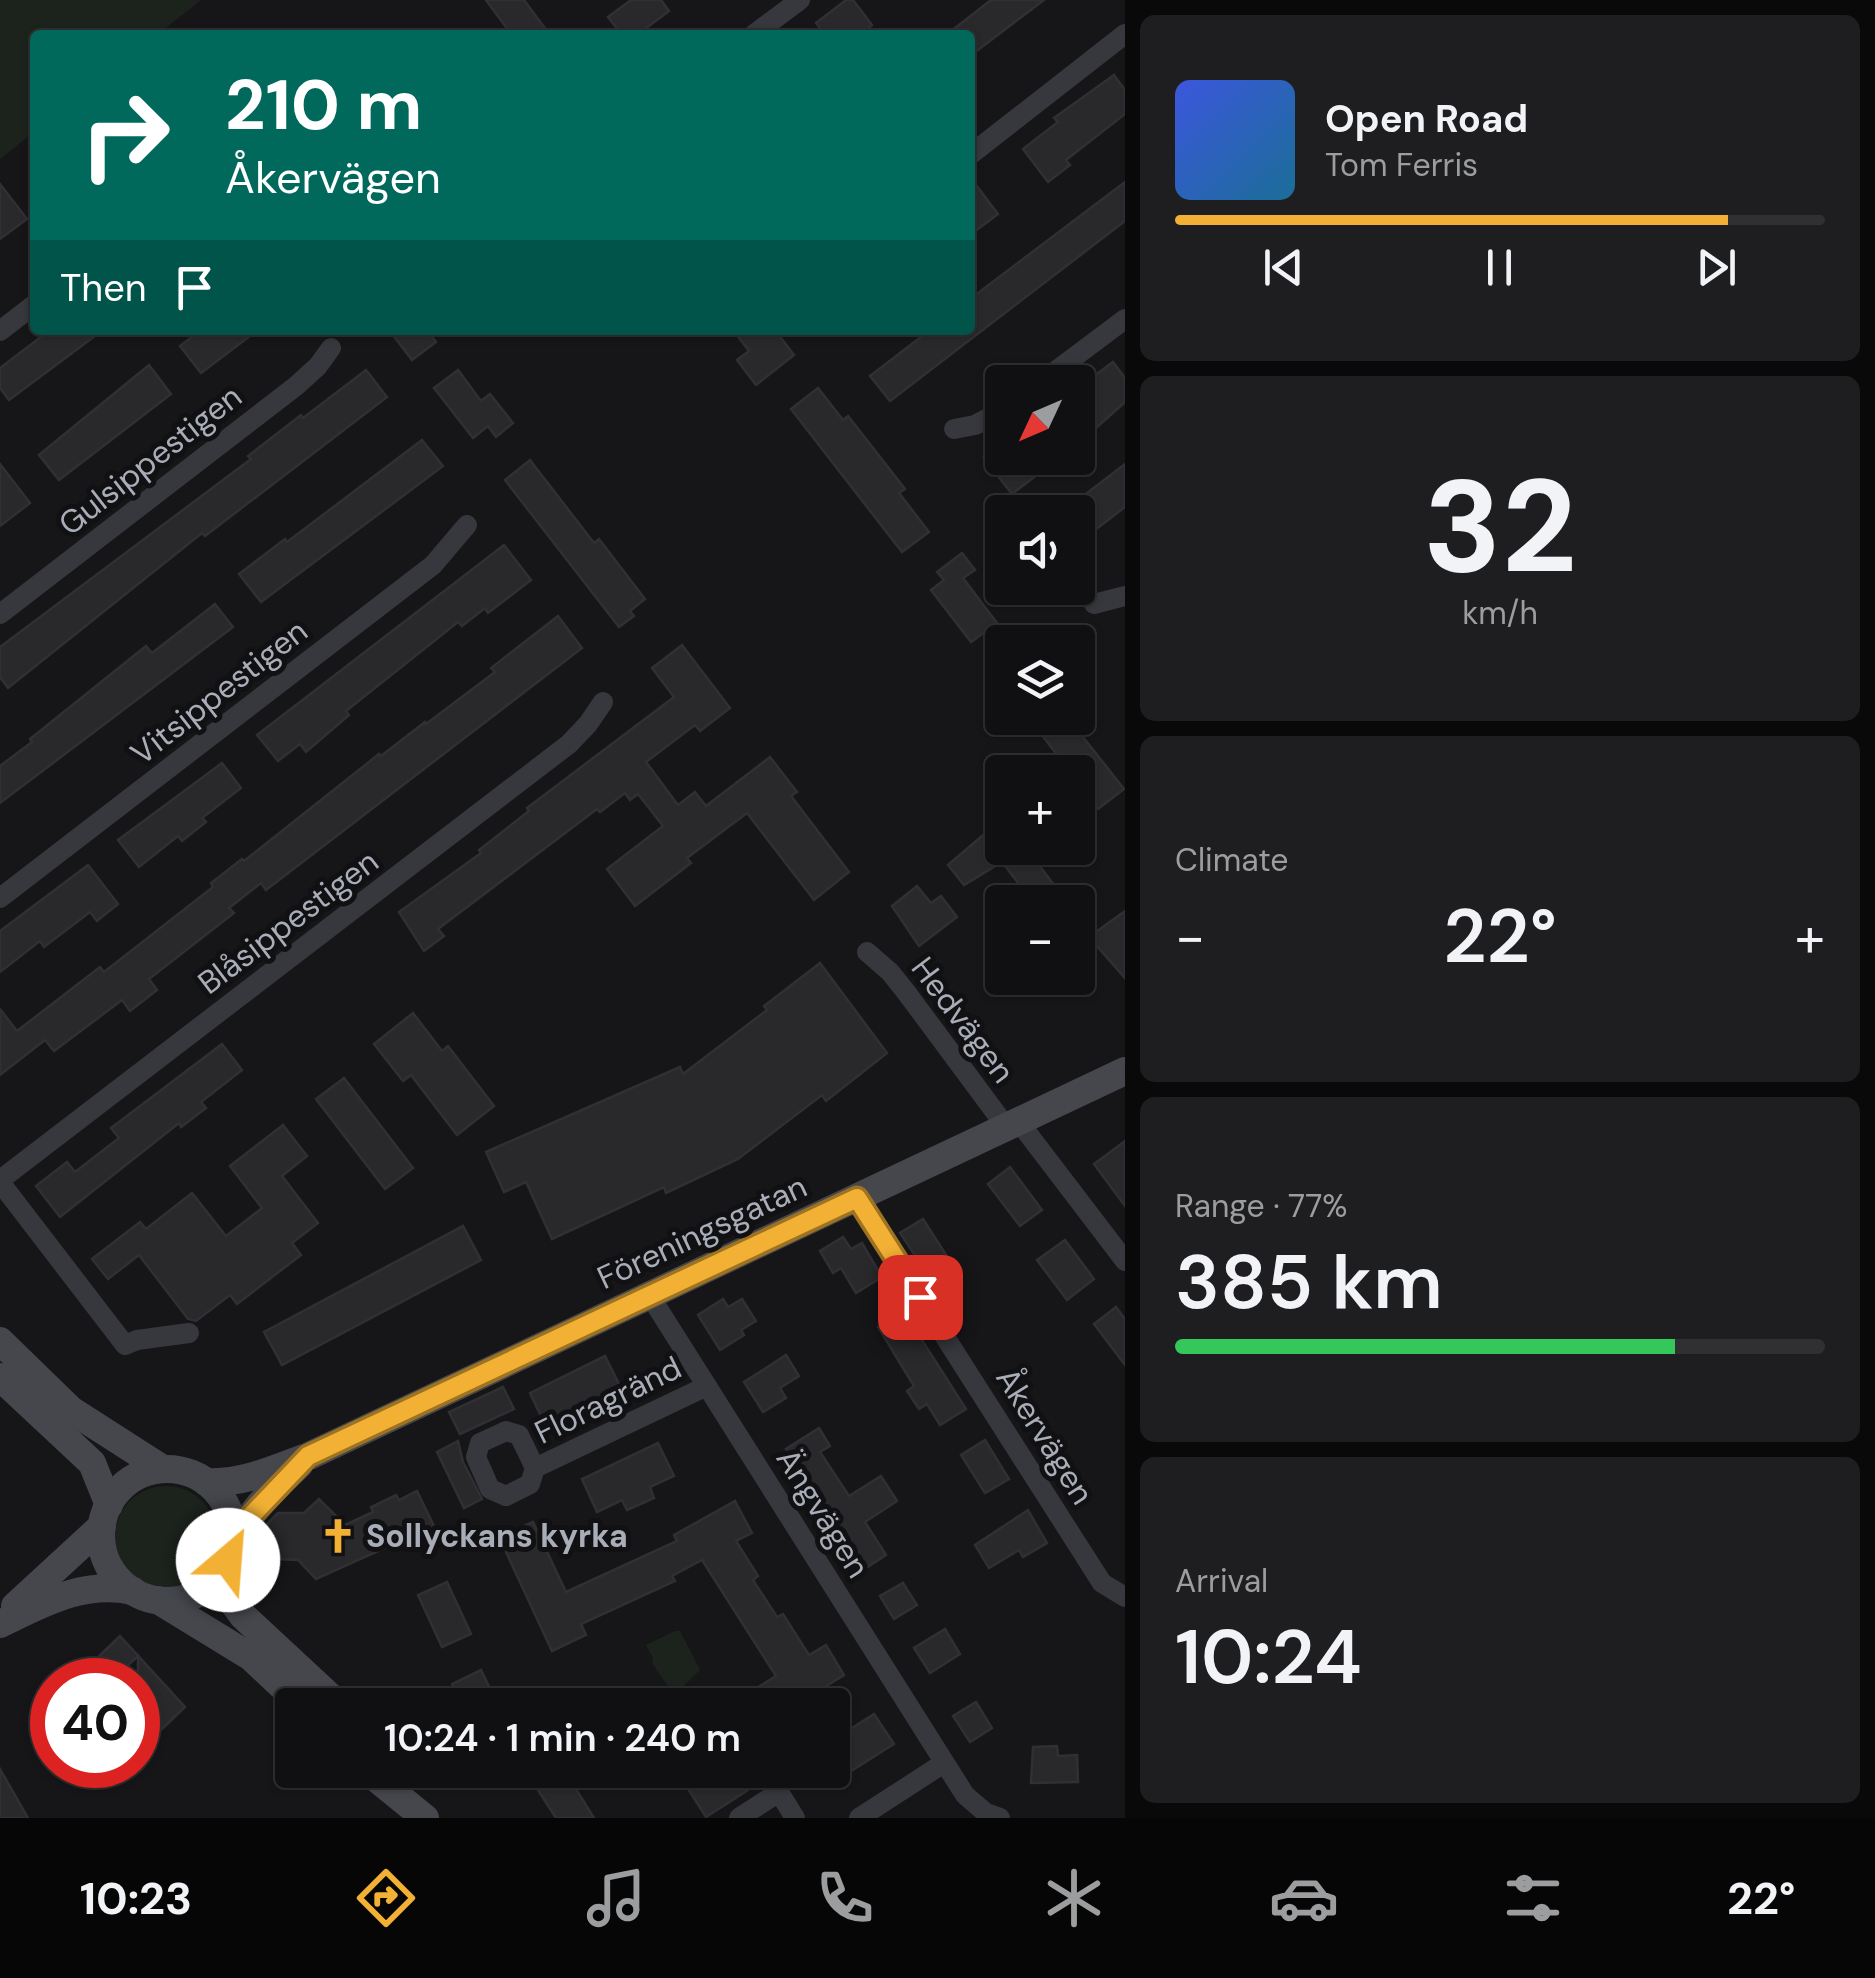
<!DOCTYPE html>
<meta charset="utf-8">
<style>
body{margin:0;font-family:"DM Sans",sans-serif;background:#1e1e20;color:#f1f3f6;height:100vh;display:flex;flex-direction:column;font-size:38px;white-space:nowrap}
*{box-sizing:border-box;margin:0}
p{font-size:32px;color:#9c9d9f}
.icon{flex:none;width:55px;height:55px;fill:none;stroke:currentColor;stroke-width:2;stroke-linecap:round;stroke-linejoin:round}
.map{position:relative;flex:1;overflow:hidden}
.side{display:flex;flex-direction:column;gap:15px;padding:15px;background:#09090a;width:750px}
.side>*{flex:none}
.banner{position:absolute;left:30px;top:30px;width:945px;height:305px;border-radius:10px;box-shadow:0 2px 8px #0004,0 0 0 2px #303032;background:#00695c;color:#fff;overflow:hidden}
.needle{width:65px;rotate:226deg}
.fabs{position:absolute;left:985px;top:365px;display:grid;gap:20px}
.fabs a{display:grid;place-items:center;width:110px;height:110px;border-radius:10px;background:#101012;box-shadow:0 2px 8px #0004,0 0 0 2px #303032;font-size:50px}
.speed{position:absolute;left:30px;top:1658px;display:flex;gap:20px;font-size:50px;font-weight:700;text-align:center}
.speed>*{display:grid;place-content:center;width:130px;height:130px;border-radius:50%;background:#101012;box-shadow:0 2px 8px #0004,0 0 0 2px #303032;line-height:1}
.speed .limit{border:15px solid #d22;background:#fff;color:#111}
.pin{position:absolute;display:grid;place-items:center;width:85px;height:85px;color:#fff;margin:-42px;border-radius:20px;box-shadow:0 5px 15px #0006}
.me{position:absolute;width:110px;margin:-55px;rotate:27deg;stroke-linejoin:round;filter:drop-shadow(0 0 8px #0008)}
.turn{display:flex;align-items:center;gap:35px;height:210px;padding:0 30px;font-size:45px}
.turn .icon{width:130px;height:130px;stroke-width:2.5}
.turn b{display:block;font-size:70px;line-height:85px}
.then{display:flex;align-items:center;height:95px;padding:0 30px;background:#0003;gap:20px;font-size:38px}
.big{font-size:75px;font-weight:600;line-height:1.1}
.side .card{flex:1;display:flex;flex-direction:column;justify-content:center;gap:15px;min-width:0;padding:0 35px;border-radius:15px;background:#1e1e20}
.side .dial{align-items:center;gap:0}
.dial b{font-size:130px;line-height:1}
.song{display:flex;align-items:center;gap:30px}
.cover{width:120px;height:120px;border-radius:15px;background:linear-gradient(135deg,hsl(230 70% 55%),hsl(200 70% 35%))}
.played{height:10px;border-radius:5px;background:linear-gradient(90deg,#f2b134 85%,#303032 85%)}
.keys{display:flex;justify-content:space-around;direction:ltr}
.heat{display:flex;justify-content:space-between;align-items:center;font-size:55px;direction:ltr}
.charge{height:15px;border-radius:8px;background:linear-gradient(90deg,#34c759 77%,#303032 0)}
.trip{position:absolute;left:275px;top:1688px;width:575px;height:100px;border-radius:10px;background:#101012;box-shadow:0 2px 8px #0004,0 0 0 2px #303032;font-weight:600;line-height:100px;text-align:center}
.menu{display:flex;height:160px;justify-content:space-around;align-items:center;background:#060607;color:#9c9d9f}
.menu .icon{width:70px;height:70px}
.menu .active{color:#f2b134}
.menu b{font-size:45px;color:#f1f3f6}
main{display:flex;flex:1;min-height:0}
.map>svg:first-child{display:block}
.green{fill:#1c231d}
.building{fill:#29292c;stroke:#303034;stroke-width:2.5}
.lines{fill:none;stroke-linecap:round;stroke-linejoin:round}
.street{stroke:#37383d;stroke-width:20}
.secondary{stroke:#45474d;stroke-width:28}
.route-casing{stroke:#9d7322;stroke-width:25}
.route{stroke:#f2b134;stroke-width:18}
.labels{text-anchor:middle;stroke-width:10;stroke-linejoin:round;paint-order:stroke}
.street-label{font-size:32px;fill:#a8adb8;stroke:#111113}
.poi-label{font-size:32px;font-weight:bold;fill:#a8adb8;stroke:#111113;text-anchor:start}
</style>
<main>
<div class="map">
<svg width="1125" height="1818" viewBox="0 0 1125 1818">
<rect width="100%" height="100%" fill="#161618"/>
<g class="green">
<path d="M 0,0 L 201,0 L 157,35 L 35,35 L 35,131 L 0,159 Z"/>
<circle cx="166" cy="1537" r="51"/>
<path d="M 675,1631 L 680,1631 L 700,1670 L 674,1695 L 652,1663 L 653,1658 L 646,1645 Z"/>
</g>
<g class="building">
<path d="M 486,0 L 524,0 L 550,35 L 512,35 Z"/>
<path d="M 631,0 L 661,0 L 669,11 L 637,35 L 622,35 L 608,17 Z"/>
<path d="M 846,0 L 853,0 L 872,25 L 860,35 L 825,35 L 816,23 Z"/>
<path d="M 991,0 L 1044,0 L 970,56 L 970,35 L 946,35 Z"/>
<path d="M 1114,75 L 1125,90 L 1125,114 L 1066,160 L 1070,165 L 1048,182 L 1023,149 L 1058,122 L 1054,118 Z"/>
<path d="M 970,177 L 998,214 L 970,235 Z"/>
<path d="M 1125,182 L 1125,221 L 890,401 L 870,376 L 930,330 L 970,330 L 970,299 Z"/>
<path d="M 0,184 L 27,219 L 0,239 Z"/>
<path d="M 50,330 L 103,330 L 9,400 L 0,388 L 0,368 Z"/>
<path d="M 201,330 L 258,330 L 201,373 L 180,346 Z"/>
<path d="M 389,330 L 427,330 L 436,342 L 412,360 Z"/>
<path d="M 733,330 L 775,330 L 794,355 L 756,385 L 737,360 L 749,351 Z"/>
<path d="M 1113,362 L 1125,378 L 1125,402 L 1078,444 L 1078,388 Z"/>
<path d="M 149,365 L 171,394 L 59,480 L 39,455 Z"/>
<path d="M 366,370 L 387,397 L 205,536 L 202,533 L 8,688 L 0,677 L 0,647 L 251,459 L 248,456 L 301,415 L 303,418 Z"/>
<path d="M 458,370 L 481,401 L 490,394 L 513,423 L 496,437 L 488,426 L 473,438 L 434,388 Z"/>
<path d="M 818,388 L 843,420 L 848,416 L 905,489 L 899,493 L 929,532 L 902,552 L 791,409 Z"/>
<path d="M 422,440 L 443,466 L 261,602 L 239,574 L 285,539 L 287,542 Z"/>
<path d="M 984,458 L 1059,458 L 1012,494 Z"/>
<path d="M 530,460 L 594,543 L 599,539 L 645,599 L 630,611 L 634,616 L 619,627 L 505,480 Z"/>
<path d="M 0,464 L 30,503 L 0,526 Z"/>
<path d="M 1125,464 L 1125,507 L 1095,530 L 1074,503 Z"/>
<path d="M 504,545 L 531,580 L 488,613 L 485,608 L 462,626 L 458,622 L 346,711 L 349,715 L 306,752 L 300,744 L 278,761 L 257,735 Z"/>
<path d="M 962,553 L 975,570 L 963,578 L 997,623 L 971,642 L 931,590 L 944,580 L 937,572 Z"/>
<path d="M 215,604 L 233,627 L 0,803 L 0,766 L 32,742 L 30,739 L 146,646 L 152,653 Z"/>
<path d="M 558,616 L 582,648 L 266,890 L 261,883 L 229,908 L 234,913 L 149,979 L 157,990 L 130,1011 L 122,1000 L 54,1051 L 45,1040 L 0,1075 L 0,1009 L 17,1031 L 100,967 L 104,972 L 213,887 L 211,883 L 242,859 L 244,861 L 379,754 L 381,756 L 425,722 L 426,724 L 495,672 L 491,668 Z"/>
<path d="M 682,645 L 730,708 L 700,731 L 695,725 L 646,762 L 678,805 L 695,792 L 706,806 L 770,757 L 797,792 L 791,796 L 849,872 L 814,900 L 747,813 L 687,858 L 691,863 L 635,906 L 607,869 L 663,826 L 638,794 L 630,800 L 625,793 L 600,812 L 597,809 L 438,929 L 444,936 L 424,951 L 399,912 L 481,853 L 479,850 L 529,811 L 527,808 L 674,697 L 652,668 Z"/>
<path d="M 1029,718 L 1068,718 L 1124,789 L 1098,809 L 1078,782 L 1078,772 L 1070,772 Z"/>
<path d="M 222,763 L 241,788 L 202,818 L 206,822 L 182,841 L 178,836 L 139,867 L 118,840 Z"/>
<path d="M 1002,819 L 1002,848 L 1026,848 L 1067,902 L 1033,902 L 1002,862 L 964,885 L 948,865 Z"/>
<path d="M 88,865 L 118,904 L 97,921 L 90,912 L 44,947 L 40,941 L 0,972 L 0,931 Z"/>
<path d="M 917,886 L 931,903 L 941,896 L 957,917 L 919,946 L 892,906 Z"/>
<path d="M 1125,911 L 1125,978 L 1089,937 Z"/>
<path d="M 820,963 L 887,1053 L 826,1101 L 822,1095 L 738,1159 L 666,1193 L 664,1187 L 552,1239 L 526,1182 L 504,1192 L 486,1152 L 680,1067 L 683,1074 L 767,1010 L 764,1006 Z"/>
<path d="M 413,1013 L 442,1051 L 448,1046 L 494,1106 L 457,1135 L 411,1075 L 403,1081 L 374,1044 Z"/>
<path d="M 222,1044 L 242,1070 L 201,1102 L 206,1108 L 181,1127 L 179,1123 L 60,1217 L 36,1186 L 67,1162 L 75,1172 L 119,1138 L 111,1128 Z"/>
<path d="M 344,1078 L 413,1168 L 385,1189 L 316,1099 Z"/>
<path d="M 283,1125 L 307,1156 L 282,1176 L 318,1223 L 292,1243 L 301,1255 L 237,1304 L 230,1295 L 196,1321 L 188,1319 L 139,1255 L 108,1279 L 92,1259 L 140,1222 L 146,1229 L 192,1193 L 226,1236 L 262,1208 L 230,1166 Z"/>
<path d="M 1125,1141 L 1125,1206 L 1094,1164 Z"/>
<path d="M 1010,1167 L 1042,1210 L 1020,1226 L 988,1184 Z"/>
<path d="M 923,1219 L 952,1264 L 930,1278 L 900,1233 Z"/>
<path d="M 463,1226 L 481,1260 L 282,1365 L 264,1332 Z"/>
<path d="M 843,1237 L 851,1249 L 862,1243 L 882,1277 L 856,1293 L 841,1268 L 833,1273 L 820,1251 Z"/>
<path d="M 1065,1240 L 1094,1279 L 1067,1300 L 1037,1260 Z"/>
<path d="M 723,1299 L 728,1307 L 742,1299 L 756,1321 L 741,1330 L 744,1335 L 720,1350 L 698,1315 Z"/>
<path d="M 1116,1307 L 1125,1319 L 1125,1365 L 1094,1324 Z"/>
<path d="M 904,1312 L 966,1409 L 940,1425 L 927,1404 L 919,1409 L 907,1391 L 914,1386 L 878,1327 Z"/>
<path d="M 786,1355 L 799,1376 L 780,1388 L 786,1398 L 763,1412 L 744,1382 Z"/>
<path d="M 605,1356 L 623,1392 L 547,1429 L 530,1393 Z"/>
<path d="M 503,1387 L 514,1409 L 460,1434 L 449,1412 Z"/>
<path d="M 819,1428 L 830,1446 L 820,1452 L 849,1496 L 881,1476 L 897,1501 L 865,1522 L 886,1555 L 863,1570 L 786,1449 Z"/>
<path d="M 985,1440 L 1009,1479 L 985,1493 L 961,1455 Z"/>
<path d="M 458,1441 L 463,1462 L 482,1499 L 464,1508 L 437,1452 Z"/>
<path d="M 658,1443 L 674,1476 L 650,1487 L 654,1498 L 627,1510 L 622,1500 L 597,1512 L 582,1479 Z"/>
<path d="M 417,1491 L 434,1526 L 316,1579 L 298,1560 L 277,1559 L 263,1546 L 263,1528 L 278,1513 L 304,1513 L 319,1499 L 345,1525 L 373,1512 L 371,1507 L 396,1495 L 399,1500 Z"/>
<path d="M 735,1501 L 752,1533 L 736,1541 L 758,1576 L 753,1580 L 777,1617 L 783,1614 L 809,1655 L 826,1645 L 844,1675 L 804,1700 L 806,1705 L 729,1705 L 776,1676 L 702,1560 L 672,1576 L 675,1581 L 581,1624 L 586,1635 L 552,1651 L 499,1537 L 533,1522 L 566,1592 L 677,1541 L 674,1535 Z"/>
<path d="M 1028,1510 L 1047,1543 L 1023,1557 L 1019,1550 L 989,1568 L 975,1545 Z"/>
<path d="M 447,1582 L 471,1634 L 442,1647 L 418,1595 Z"/>
<path d="M 903,1583 L 917,1605 L 894,1619 L 880,1596 Z"/>
<path d="M 945,1629 L 960,1654 L 930,1673 L 914,1648 Z"/>
<path d="M 120,1636 L 185,1707 L 138,1752 L 138,1656 L 112,1680 L 74,1680 Z"/>
<path d="M 481,1670 L 498,1705 L 462,1705 L 452,1684 Z"/>
<path d="M 976,1702 L 992,1728 L 970,1742 L 953,1716 Z"/>
<path d="M 874,1714 L 894,1744 L 832,1783 L 832,1741 Z"/>
<path d="M 1057,1746 L 1058,1756 L 1077,1755 L 1078,1782 L 1031,1783 L 1033,1747 Z"/>
<path d="M 0,1769 L 28,1818 L 0,1818 Z"/>
<path d="M 525,1770 L 564,1770 L 594,1818 L 556,1818 Z"/>
<path d="M 676,1770 L 779,1770 L 706,1817 Z"/>
</g>
<g class="lines">
<g class="street">
<path d="M 753,35 L 800,0"/>
<path d="M 970,155 L 1125,34"/>
<path d="M 0,331 L 35,304"/>
<path d="M 1041,382 L 1125,319"/>
<path d="M 954,429 L 975,425 L 1002,411"/>
<path d="M 1094,604 L 1125,596"/>
<path d="M 0,614 L 296,386 L 318,366 L 331,348"/>
<path d="M 0,898 L 433,565 L 467,525"/>
<path d="M 867,952 L 890,972 L 906,992 L 1007,1128"/>
<path d="M 1019,1122 L 1125,1261"/>
<path d="M 0,1180 L 569,744 L 588,724 L 603,702"/>
<path d="M 0,1182 L 125,1345 L 137,1340 L 189,1333"/>
<path d="M 857,1199 L 1102,1583 L 1125,1597"/>
<path d="M 650,1296 L 965,1795 L 986,1813 L 1000,1818"/>
<path d="M 535,1468 L 519,1435 L 506,1431 L 480,1443 L 476,1457 L 490,1489 L 506,1496 L 530,1484 L 535,1468 L 707,1386"/>
<path d="M 739,1818 L 779,1792 L 795,1818"/>
<path d="M 859,1818 L 944,1763"/>
</g>
<g class="secondary">
<path d="M 0,1341 L 71,1410 L 163,1469"/>
<path d="M 0,1377 L 92,1463 L 109,1505"/>
<circle cx="167" cy="1535" r="66"/>
<path d="M 206,1482 C 243,1484 274,1469 309,1456 L 1125,1071"/>
<path d="M 232,1548 C 247,1514 272,1490 299,1465"/>
<path d="M 222,1571 L 235,1605 L 243,1616 L 339,1705"/>
<path d="M 158,1600 L 251,1657 L 302,1705"/>
<path d="M 15,1606 L 102,1526"/>
<path d="M 0,1624 C 44,1603 84,1580 133,1591"/>
<path d="M 366,1770 L 425,1818"/>
</g>
</g>
<g class="lines">
<defs>
<path id="route" d="M 228,1560 L 248,1519 L 308,1456 L 857,1198 L 920,1297"/>
</defs>
<use href="#route" class="route-casing"/>
<use href="#route" class="route"/>
</g>
<defs>
<symbol id="church-bare" viewBox="-9 -9 18 18"><path d="M-1.2-6h2.4v3.5h3.3v2.4h-3.3V6h-2.4V-.1h-3.3v-2.4h3.3Z" fill="#f2b134" stroke="#111113" stroke-width="2.5" paint-order="stroke"/></symbol>
</defs>
<g fill-rule="evenodd">
<use href="#church-bare" x="313" y="1511" width="50" height="50"/>
</g>
<g class="labels">
<g class="street-label">
<text transform="translate(150 460) rotate(-38)" y="11">Gulsippestigen</text>
<text transform="translate(219 692) rotate(-38)" y="11">Vitsippestigen</text>
<text transform="translate(288 922) rotate(-37)" y="11">Blåsippestigen</text>
<text transform="translate(963 1020) rotate(53)" y="11">Hedvägen</text>
<text transform="translate(702 1232) rotate(-25)" y="11">Föreningsgatan</text>
<text transform="translate(608 1400) rotate(-26)" y="11">Floragränd</text>
<text transform="translate(1045 1436) rotate(58)" y="11">Åkervägen</text>
<text transform="translate(823 1513) rotate(58)" y="11">Ängvägen</text>
</g>
<g class="poi-label">
<text x="366" y="1547">Sollyckans kyrka</text>
</g>
</g>
</svg>
<div class="fabs">
<a><svg class="needle" viewBox="-14 -14 28 28"><path d="M0-13l5 13h-10z" fill="#e53935"/><path d="M0 13l5-13h-10z" fill="#9c9d9f"/></svg></a>
<a><svg class="icon" aria-label="sound" viewBox="0 0 24 24"><path d="M4 9h4l5-4v14l-5-4H4zM17 9q2 3 0 6"/></svg></a>
<a><svg class="icon" aria-label="layers" viewBox="0 0 24 24"><path d="M12 4l9 5-9 5-9-5zM3 14l9 5 9-5"/></svg></a>
<a>+</a>
<a>−</a>
</div>
<div class="speed"><div class="limit">40</div></div>
<div class="pin" style="left:920px;top:1297px;background:#d93025"><svg class="icon" aria-label="arrive" viewBox="0 0 24 24"><path d="M6 21V4h12l-3 4 3 4H6"/></svg></div>
<svg class="me" style="left:228px;top:1560px" viewBox="-20 -20 40 40"><circle r="19" fill="#fff"/><path d="M0-13L10 11 0 6-10 11z" fill="#f2b134"/></svg>
<div class="trip">10:24 · 1 min · 240 m</div>
<div class="banner">
<div class="turn"><svg class="icon" aria-label="right" viewBox="0 0 24 24"><path d="M7 20v-9h11M14 6l5 5-5 5"/></svg><div><b>210 m</b>Åkervägen</div></div>
<div class="then">Then<svg class="icon" aria-label="arrive" viewBox="0 0 24 24"><path d="M6 21V4h12l-3 4 3 4H6"/></svg></div>
</div>
</div>
<section class="side">
<div class="card">
<div class="song"><i class="cover"></i><div><b>Open Road</b><p>Tom Ferris</p></div></div>
<div class="played"></div>
<div class="keys"><svg class="icon" aria-label="previous" viewBox="0 0 24 24"><path d="M18 5L8 12l10 7zM5 5v14"/></svg><svg class="icon" aria-label="pause" viewBox="0 0 24 24"><path d="M8 5v14M16 5v14"/></svg><svg class="icon" aria-label="next" viewBox="0 0 24 24"><path d="M6 5l10 7-10 7zM19 5v14"/></svg></div>
</div>
<div class="card dial"><b>32</b><p>km/h</p></div>
<div class="card"><p>Climate</p>
<div class="heat"><a>−</a><b class="big">22°</b><a>+</a></div>
</div>
<div class="card"><p>Range · 77%</p><b class="big">385 km</b><div class="charge"></div></div>
<div class="card"><p>Arrival</p><b class="big">10:24</b></div>
</section>
</main>
<nav class="menu">
<b>10:23</b>
<svg class="icon active" aria-label="directions" viewBox="0 0 24 24"><path d="M12 3l9 9-9 9-9-9zM9 14v-3h6M13 9l2 2-2 2"/></svg>
<svg class="icon" aria-label="music" viewBox="0 0 24 24"><path d="M9 18V5l10-2v13"/><circle cx="6" cy="18" r="3"/><circle cx="16" cy="16" r="3"/></svg>
<svg class="icon" aria-label="phone" viewBox="0 0 24 24"><path d="M5 4h4l2 5-3 2q2 4 5 5l2-3 5 2v4C11 20 4 13 5 4z"/></svg>
<svg class="icon" aria-label="climate" viewBox="0 0 24 24"><path d="M12 3v18M4 7l16 10M4 17L20 7"/></svg>
<svg class="icon" aria-label="car" viewBox="0 0 24 24"><path d="M5 17H2v-5l4-1 3-4h7l3 4 3 1v5h-3M9 17h6M6 11h13"/><circle cx="7" cy="17" r="2"/><circle cx="17" cy="17" r="2"/></svg>
<svg class="icon" aria-label="filters" viewBox="0 0 24 24"><path d="M4 7h16M4 17h16"/><circle cx="9" cy="7" r="2"/><circle cx="15" cy="17" r="2"/></svg>
<b>22°</b>
</nav>
